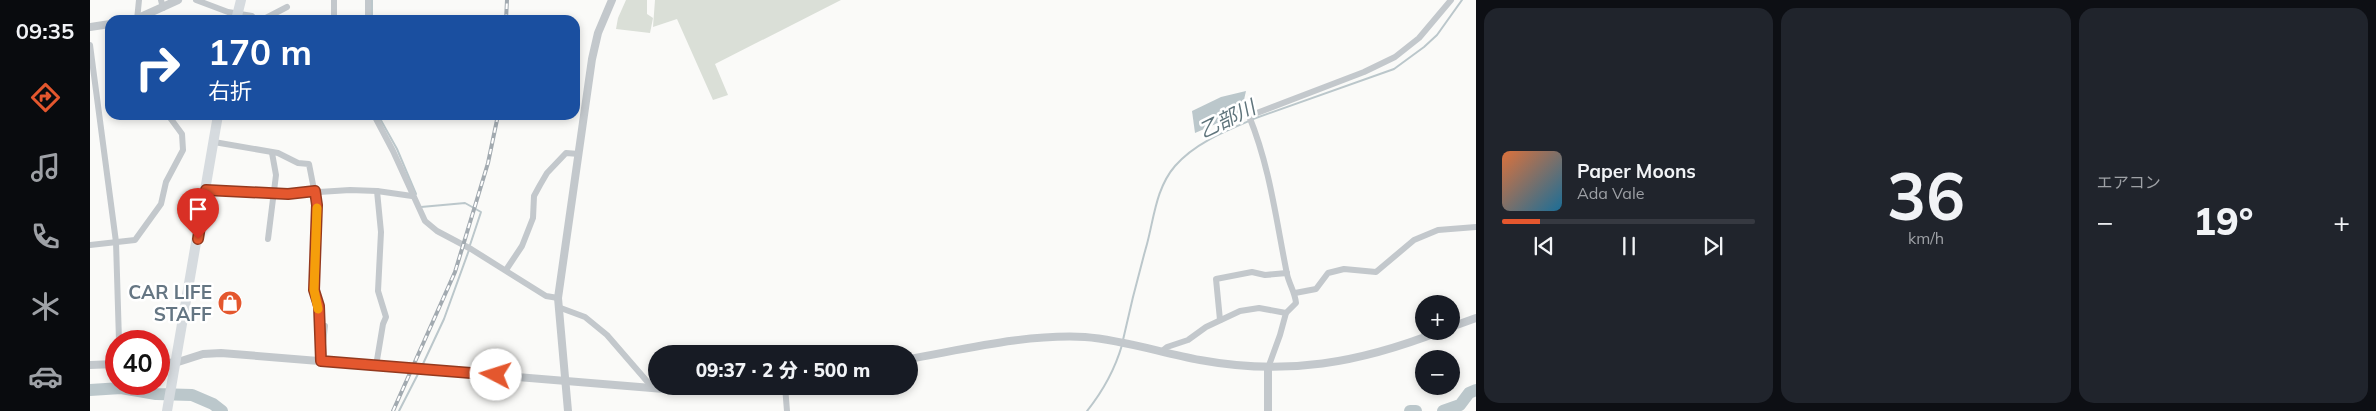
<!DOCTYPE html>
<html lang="ja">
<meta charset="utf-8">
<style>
body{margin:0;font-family:Mulish,"Noto Sans JP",sans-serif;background:#20242c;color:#f1f3f6;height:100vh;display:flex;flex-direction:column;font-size:19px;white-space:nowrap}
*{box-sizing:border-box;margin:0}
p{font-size:16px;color:#9ea1a6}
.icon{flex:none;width:28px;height:28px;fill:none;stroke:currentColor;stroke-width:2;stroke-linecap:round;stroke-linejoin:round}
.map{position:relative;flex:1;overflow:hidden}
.drawer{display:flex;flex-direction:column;gap:8px;padding:8px;background:#0d0f14;width:900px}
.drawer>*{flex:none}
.guide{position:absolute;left:15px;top:15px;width:475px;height:105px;border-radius:15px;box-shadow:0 2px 8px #0003;background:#1a4fa0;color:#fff;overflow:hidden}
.buttons{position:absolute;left:1325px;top:295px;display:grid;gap:10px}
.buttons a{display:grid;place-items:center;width:45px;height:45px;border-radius:50%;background:#171b24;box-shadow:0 2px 8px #0003;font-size:25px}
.speed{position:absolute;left:15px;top:330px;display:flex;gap:10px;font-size:25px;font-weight:700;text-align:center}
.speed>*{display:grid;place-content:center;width:65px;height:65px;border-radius:50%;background:#171b24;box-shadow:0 2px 8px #0003;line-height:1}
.speed .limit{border:8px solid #d22;background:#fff;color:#111}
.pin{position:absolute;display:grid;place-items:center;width:42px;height:42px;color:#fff;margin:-51px -21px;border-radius:50% 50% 50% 0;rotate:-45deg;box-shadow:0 0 5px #0007}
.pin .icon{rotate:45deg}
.me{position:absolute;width:55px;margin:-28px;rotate:275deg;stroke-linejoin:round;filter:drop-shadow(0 0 4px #0008)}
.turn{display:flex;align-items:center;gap:18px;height:105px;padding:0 20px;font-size:22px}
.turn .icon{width:65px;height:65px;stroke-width:2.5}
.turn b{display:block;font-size:35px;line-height:42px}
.big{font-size:38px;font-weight:800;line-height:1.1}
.drawer .tile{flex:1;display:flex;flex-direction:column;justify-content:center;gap:8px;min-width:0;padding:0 18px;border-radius:15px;background:#20242c}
.drawer .dial{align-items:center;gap:0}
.dial b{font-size:65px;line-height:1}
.song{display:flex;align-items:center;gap:15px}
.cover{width:60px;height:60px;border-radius:8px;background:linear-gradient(135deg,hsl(20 70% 55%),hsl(200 70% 35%))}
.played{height:5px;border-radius:2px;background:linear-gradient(90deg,#e4572e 15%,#363941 15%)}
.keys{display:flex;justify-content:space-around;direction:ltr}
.heat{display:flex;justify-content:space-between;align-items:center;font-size:28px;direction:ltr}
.drawer .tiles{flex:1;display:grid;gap:8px;grid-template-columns:repeat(3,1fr)}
.trip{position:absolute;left:558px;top:345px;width:270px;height:50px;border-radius:25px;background:#171b24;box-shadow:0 2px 8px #0003;font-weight:800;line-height:50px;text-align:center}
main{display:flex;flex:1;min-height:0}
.tabs{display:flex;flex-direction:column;width:90px;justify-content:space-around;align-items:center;background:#090b0e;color:#9ea1a6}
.tabs .icon{width:35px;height:35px}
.tabs .on{color:#e4572e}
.tabs b{font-size:22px;color:#f1f3f6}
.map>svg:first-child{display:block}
.green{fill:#dadfd7}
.water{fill:#bbc7cb}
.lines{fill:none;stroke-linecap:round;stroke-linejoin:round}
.stream{stroke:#bbc7cb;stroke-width:2}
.river{stroke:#bbc7cb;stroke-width:12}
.minor{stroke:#c3c8cc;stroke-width:6}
.tertiary{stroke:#c3c8cc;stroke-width:8}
.primary{stroke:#d6dbdf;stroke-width:10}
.rail-casing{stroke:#a2aab0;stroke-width:4}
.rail{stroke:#fff;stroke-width:2;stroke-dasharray:5.5;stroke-linecap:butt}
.route-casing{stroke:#94391e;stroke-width:12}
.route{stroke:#e4572e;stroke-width:9}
.slow{stroke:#f59e0b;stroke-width:9}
.labels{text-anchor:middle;stroke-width:5;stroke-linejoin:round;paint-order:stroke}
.poi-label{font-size:19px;font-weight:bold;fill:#657683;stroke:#fff;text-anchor:end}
.water-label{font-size:20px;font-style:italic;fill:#60757c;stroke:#fff}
</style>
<main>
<nav class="tabs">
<b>09:35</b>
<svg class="icon on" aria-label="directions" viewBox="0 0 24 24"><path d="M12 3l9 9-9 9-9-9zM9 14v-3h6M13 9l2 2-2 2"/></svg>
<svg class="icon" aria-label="music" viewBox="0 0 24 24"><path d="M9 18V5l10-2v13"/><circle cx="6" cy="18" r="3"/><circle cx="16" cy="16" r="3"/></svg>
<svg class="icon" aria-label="phone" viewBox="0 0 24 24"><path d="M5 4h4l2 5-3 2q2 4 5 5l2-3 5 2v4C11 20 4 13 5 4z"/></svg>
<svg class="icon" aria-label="climate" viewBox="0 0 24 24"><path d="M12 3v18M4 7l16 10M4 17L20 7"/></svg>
<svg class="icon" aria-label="car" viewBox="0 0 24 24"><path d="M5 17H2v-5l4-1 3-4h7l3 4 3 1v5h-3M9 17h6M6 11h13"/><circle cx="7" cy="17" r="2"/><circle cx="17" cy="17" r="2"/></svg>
</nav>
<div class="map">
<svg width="1386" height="411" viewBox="0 0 1386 411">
<rect width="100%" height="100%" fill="#fafaf8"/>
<g class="green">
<path d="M 536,0 L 557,0 L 557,14 L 563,18 L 560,33 L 526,29 L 528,18 Z"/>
<path d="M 565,0 L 751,0 L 625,64 L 638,95 L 623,100 L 587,19 L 563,27 Z"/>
</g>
<path class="water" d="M 1156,91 L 1151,113 L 1105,133 L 1102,111 L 1131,97 Z"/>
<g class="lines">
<g class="stream">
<path d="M 282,0 L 282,20"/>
<path d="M 288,115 L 307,149 L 326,194"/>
<path d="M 1163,119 L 1304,69 L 1334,47 L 1347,35 L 1372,0"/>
<path d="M 331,207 L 375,203 L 391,212 L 380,245"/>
<path d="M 1033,340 C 1040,308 1048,276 1057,244 C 1064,218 1066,188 1085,166 C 1104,144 1133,132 1159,121"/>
<path d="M 332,366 L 354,319 L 379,250"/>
<path d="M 309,411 L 329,372"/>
<path d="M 997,411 C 1013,391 1025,369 1032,345"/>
</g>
<g class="river">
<path d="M 0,390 L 31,388 L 66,394 L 102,395 L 123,404 L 132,411"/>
<path d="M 1320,411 L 1326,411"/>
<path d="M 1353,411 L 1370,405 L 1379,393 L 1386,390"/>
</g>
<g class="minor">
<path d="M 71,0 L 73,8"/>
<path d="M 106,0 L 138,12 L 162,16 L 166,20"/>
<path d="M 278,0 L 278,20"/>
<path d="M 47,20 L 49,0"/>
<path d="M 172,20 L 197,7"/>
<path d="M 244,20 L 244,0"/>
<path d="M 0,45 L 26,242 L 29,341"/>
<path d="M 284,115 L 303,151 L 335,221 L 347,231 L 381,249 L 456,296 L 468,298"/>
<path d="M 124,142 L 188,153 L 208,163 L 219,164 L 227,205 L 224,290 L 229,306 L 228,334 L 232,344"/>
<path d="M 116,190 L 198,194 L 260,190 L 287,191 L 322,196"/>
<path d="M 178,239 L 186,175 L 182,153"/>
<path d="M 0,245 L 45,240 L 71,204 L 76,182 L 93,150 L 92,134 L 78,115"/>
<path d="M 416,270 L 432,246 L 443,218 L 444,196 L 450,185 L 457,173 L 476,153 L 489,154"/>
<path d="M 1205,293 L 1226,289 L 1238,273 L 1254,269 L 1286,272 L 1324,240 L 1348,230 L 1386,227"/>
<path d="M 468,307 L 495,317 L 517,335 L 562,387"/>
<path d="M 1130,320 L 1126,279 L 1162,272 L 1175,275 L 1197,273"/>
<path d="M 1072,351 L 1077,347 L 1098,340 L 1116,327 L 1150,311 L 1169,308 L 1196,313"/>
<path d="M 231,361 L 235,326"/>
<path d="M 286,366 L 293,324 L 296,317 L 288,291 L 291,232 L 287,191"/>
<path d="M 1178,368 L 1190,335 L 1196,313 L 1206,303 C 1205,292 1199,284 1197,274 C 1186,220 1180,167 1159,116 L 1274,72 L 1305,57 L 1329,38 L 1361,0"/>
<path d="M 695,386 L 697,411"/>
</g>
<g class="tertiary">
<path d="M 44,20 L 88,0"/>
<path d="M 0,27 L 20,24"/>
<path d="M 1361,327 L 1386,318"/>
<path d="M 819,359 C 876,349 936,334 995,337 C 1034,340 1072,353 1110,360 C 1197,376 1269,363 1351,331"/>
<path d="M 69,362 L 85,363 L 113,354 L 131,353 L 574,389 L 617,390 L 653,386"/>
<path d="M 0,365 L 26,364"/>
<path d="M 478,411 L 468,298 L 502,59 L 508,33 L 522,0"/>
<path d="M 1178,411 L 1178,368"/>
</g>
<g class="primary">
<path d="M 146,20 L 151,0"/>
<path d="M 77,411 L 128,115"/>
</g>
<defs>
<g id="rail">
<path d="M 416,20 L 417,0"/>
<path d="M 303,411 L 365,272 L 398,163 L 408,115"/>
</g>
</defs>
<use href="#rail" class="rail-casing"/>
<use href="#rail" class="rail"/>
</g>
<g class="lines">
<defs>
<path id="route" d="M 108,239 L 116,190 L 198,194 L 225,191 L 227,205 L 224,290 L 229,306 L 231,361 L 406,375"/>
</defs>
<use href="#route" class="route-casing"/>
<use href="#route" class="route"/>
<path class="slow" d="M 227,208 L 224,290 L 228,309"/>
</g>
<defs>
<symbol id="shop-disc" viewBox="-11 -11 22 22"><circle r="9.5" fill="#e4572e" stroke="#fff"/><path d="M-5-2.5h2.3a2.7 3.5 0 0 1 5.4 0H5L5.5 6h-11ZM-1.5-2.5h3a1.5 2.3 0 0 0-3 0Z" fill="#fff"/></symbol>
</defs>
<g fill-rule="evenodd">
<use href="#shop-disc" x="126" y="289" width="28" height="28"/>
</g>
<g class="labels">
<g class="poi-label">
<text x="122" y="299">CAR LIFE<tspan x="122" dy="22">STAFF</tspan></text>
</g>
<g class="water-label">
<text transform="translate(1137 119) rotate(-26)" y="7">乙部川</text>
</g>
</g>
</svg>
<div class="buttons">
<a>+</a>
<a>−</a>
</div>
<div class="speed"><div class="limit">40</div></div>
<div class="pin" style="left:108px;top:239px;background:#d93025"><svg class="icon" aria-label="arrive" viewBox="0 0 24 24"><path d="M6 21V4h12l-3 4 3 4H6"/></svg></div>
<svg class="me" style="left:406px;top:375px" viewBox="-20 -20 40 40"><circle r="19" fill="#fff"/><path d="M0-13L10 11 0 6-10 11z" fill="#e4572e"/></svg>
<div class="trip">09:37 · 2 分 · 500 m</div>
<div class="guide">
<div class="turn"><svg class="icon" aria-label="right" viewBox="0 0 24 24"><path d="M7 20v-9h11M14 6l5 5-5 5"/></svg><div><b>170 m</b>右折</div></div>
</div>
</div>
<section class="drawer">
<div class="tiles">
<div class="tile">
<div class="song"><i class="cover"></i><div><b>Paper Moons</b><p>Ada Vale</p></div></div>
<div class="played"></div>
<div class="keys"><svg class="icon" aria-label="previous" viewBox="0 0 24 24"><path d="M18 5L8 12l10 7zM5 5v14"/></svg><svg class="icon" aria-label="pause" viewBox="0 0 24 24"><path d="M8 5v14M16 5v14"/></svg><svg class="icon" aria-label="next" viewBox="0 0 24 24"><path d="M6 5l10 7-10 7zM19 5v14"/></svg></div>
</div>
<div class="tile dial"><b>36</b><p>km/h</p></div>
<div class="tile"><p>エアコン</p>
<div class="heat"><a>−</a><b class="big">19°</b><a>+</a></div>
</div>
</div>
</section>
</main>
